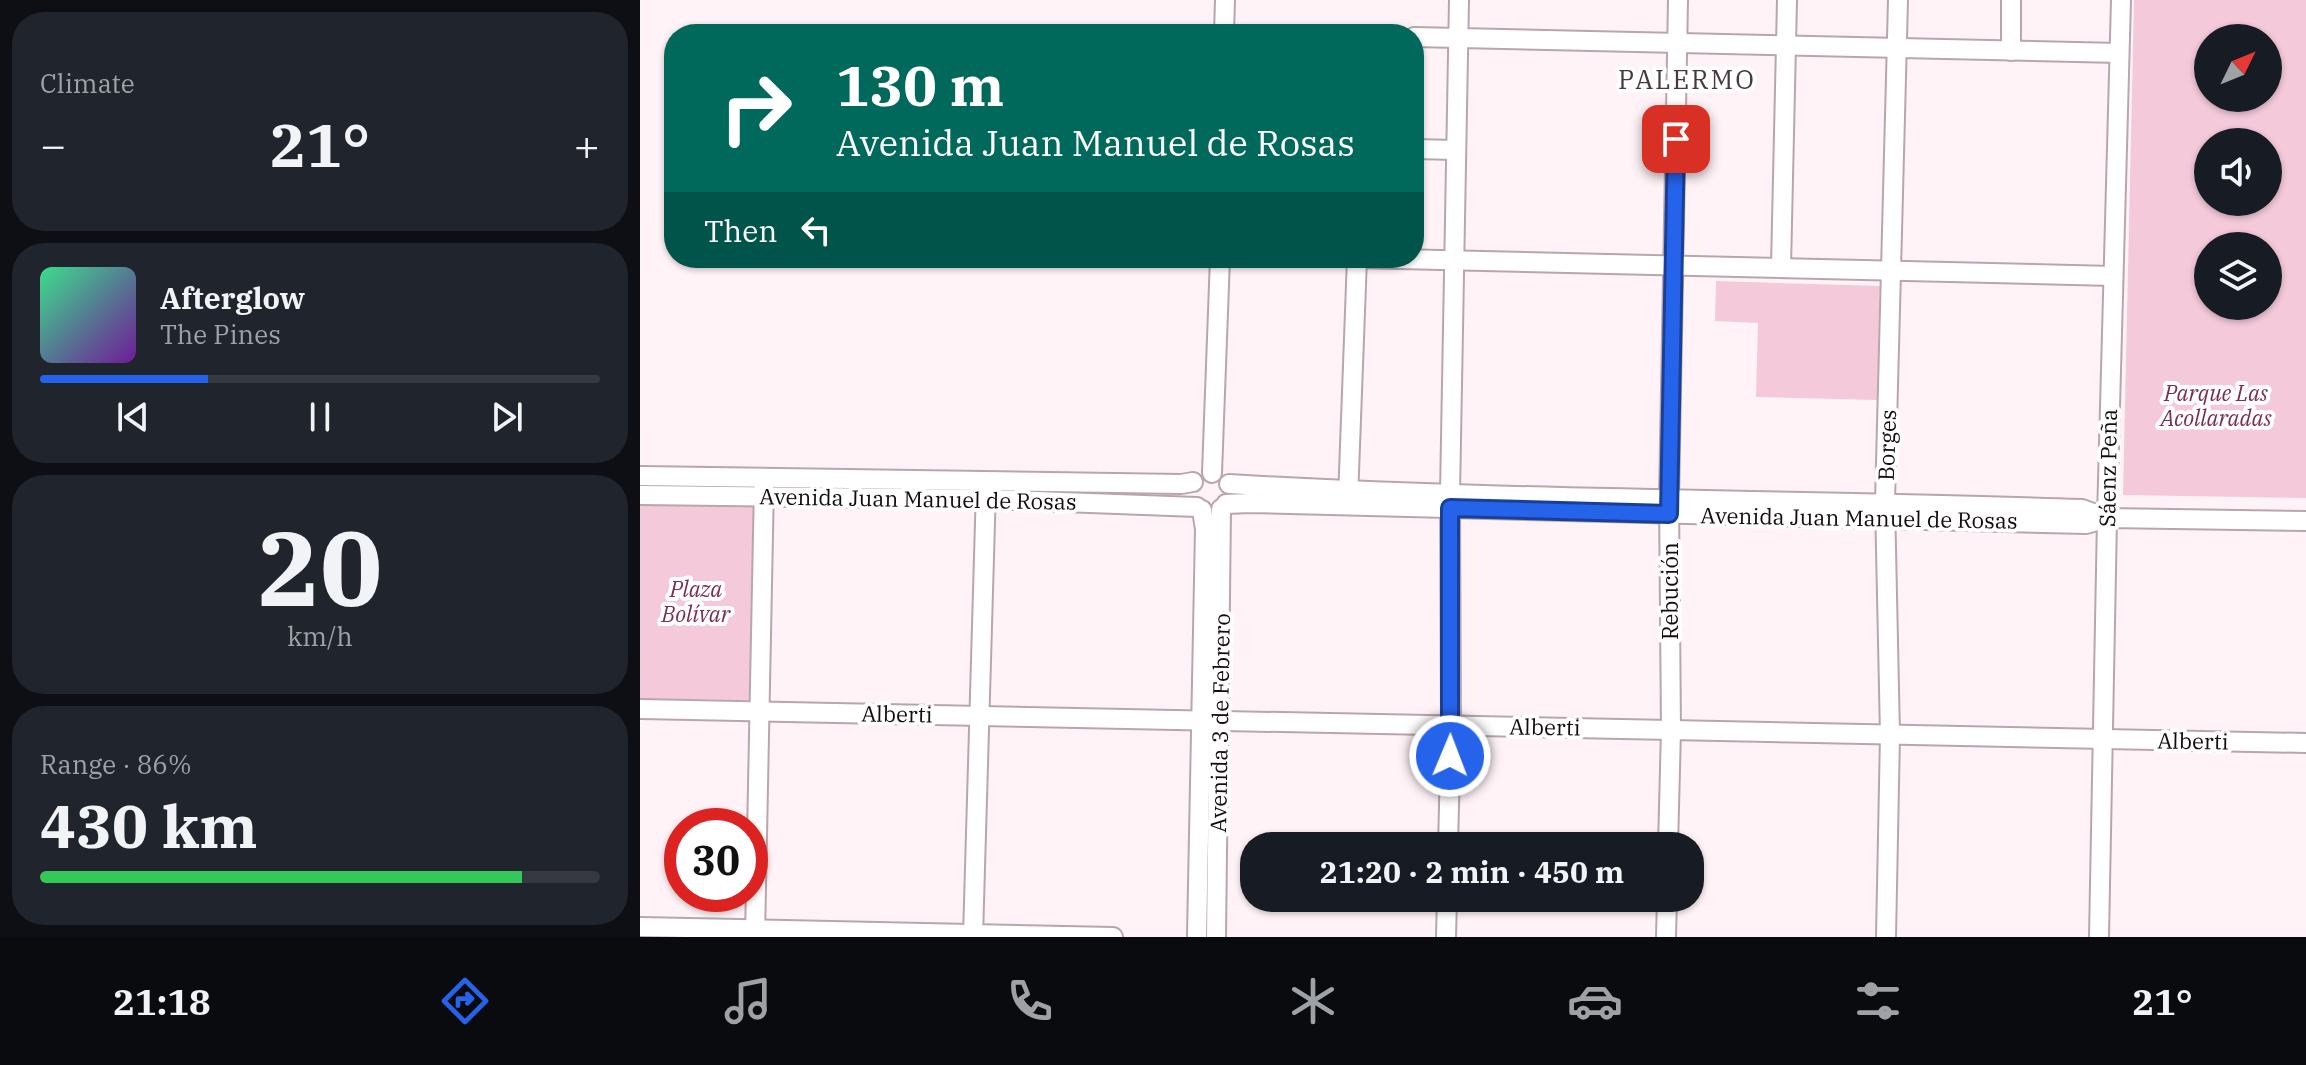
<!DOCTYPE html>
<meta charset="utf-8">
<style>
body{margin:0;font-family:"IBM Plex Serif",serif;background:#20242c;color:#f1f3f6;height:100vh;display:flex;flex-direction:column;font-size:30px;white-space:nowrap}
*{box-sizing:border-box;margin:0}
p{font-size:26px;color:#9ea1a6}
.icon{flex:none;width:44px;height:44px;fill:none;stroke:currentColor;stroke-width:2;stroke-linecap:round;stroke-linejoin:round}
.map{position:relative;flex:1;overflow:hidden}
.side{display:flex;flex-direction:column;gap:12px;padding:12px;background:#0d0f14;width:640px}
.side>*{flex:none}
.top-card{position:absolute;left:24px;top:24px;width:760px;height:244px;border-radius:32px;box-shadow:0 2px 6px #0004;background:#00695c;color:#fff;overflow:hidden}
.needle{width:52px;rotate:47deg}
.fabs{position:absolute;left:1554px;top:24px;display:grid;gap:16px}
.fabs a{display:grid;place-items:center;width:88px;height:88px;border-radius:50%;background:#171b24;box-shadow:0 2px 6px #0004;font-size:40px}
.speed{position:absolute;left:24px;top:808px;display:flex;gap:16px;font-size:40px;font-weight:700;text-align:center}
.speed>*{display:grid;place-content:center;width:104px;height:104px;border-radius:50%;background:#171b24;box-shadow:0 2px 6px #0004;line-height:1}
.speed .limit{border:12px solid #d22;background:#fff;color:#111}
.pin{position:absolute;display:grid;place-items:center;width:68px;height:68px;color:#fff;margin:-34px;border-radius:16px;box-shadow:0 4px 12px #0006}
.me{position:absolute;width:88px;margin:-44px;rotate:1deg;stroke-linejoin:round;filter:drop-shadow(0 0 6px #0008)}
.turn{display:flex;align-items:center;gap:28px;height:168px;padding:0 40px;font-size:36px}
.turn .icon{width:104px;height:104px;stroke-width:2.5}
.turn b{display:block;font-size:56px;line-height:68px}
.then{display:flex;align-items:center;height:76px;padding:0 40px;background:#0003;gap:16px;font-size:30px}
.big{font-size:60px;font-weight:800;line-height:1.1}
.side .tile{flex:1;display:flex;flex-direction:column;justify-content:center;gap:12px;min-width:0;padding:0 28px;border-radius:32px;background:#20242c}
.side .dial{align-items:center;gap:0}
.dial b{font-size:104px;line-height:1}
.song{display:flex;align-items:center;gap:24px}
.cover{width:96px;height:96px;border-radius:12px;background:linear-gradient(135deg,hsl(150 70% 55%),hsl(280 70% 35%))}
.played{height:8px;border-radius:4px;background:linear-gradient(90deg,#2563eb 30%,#363941 30%)}
.keys{display:flex;justify-content:space-around;direction:ltr}
.heat{display:flex;justify-content:space-between;align-items:center;font-size:44px;direction:ltr}
.charge{height:12px;border-radius:6px;background:linear-gradient(90deg,#34c759 86%,#363941 0)}
.trip{position:absolute;left:600px;top:832px;width:464px;height:80px;border-radius:32px;background:#171b24;box-shadow:0 2px 6px #0004;font-weight:800;line-height:80px;text-align:center}
.menu{display:flex;height:128px;justify-content:space-around;align-items:center;background:#090b0e;color:#9ea1a6}
.menu .icon{width:56px;height:56px}
.menu .active{color:#2563eb}
.menu b{font-size:36px;color:#f1f3f6}
main{display:flex;flex:1;min-height:0}
.map>svg:first-child{display:block}
.green{fill:#f4c9d9;fill-rule:evenodd}
.lines{fill:none;stroke-linecap:round;stroke-linejoin:round}
.minor-casing{stroke:#b8a6ac;stroke-width:22}
.minor{stroke:#fff;stroke-width:18}
.route-casing{stroke:#184099;stroke-width:20}
.route{stroke:#2563eb;stroke-width:14}
.labels{text-anchor:middle;stroke-width:8;stroke-linejoin:round;paint-order:stroke}
.park-label{font-size:22px;font-style:italic;fill:#7a2e51;stroke:#fff}
.street-label{font-size:22px;fill:#130d0f;stroke:#fff}
.quarter-label{font-size:26px;letter-spacing:2px;fill:#47393e;stroke:#fff}
</style>
<main>
<section class="side">
<div class="tile"><p>Climate</p>
<div class="heat"><a>−</a><b class="big">21°</b><a>+</a></div>
</div>
<div class="tile">
<div class="song"><i class="cover"></i><div><b>Afterglow</b><p>The Pines</p></div></div>
<div class="played"></div>
<div class="keys"><svg class="icon" aria-label="previous" viewBox="0 0 24 24"><path d="M18 5L8 12l10 7zM5 5v14"/></svg><svg class="icon" aria-label="pause" viewBox="0 0 24 24"><path d="M8 5v14M16 5v14"/></svg><svg class="icon" aria-label="next" viewBox="0 0 24 24"><path d="M6 5l10 7-10 7zM19 5v14"/></svg></div>
</div>
<div class="tile dial"><b>20</b><p>km/h</p></div>
<div class="tile"><p>Range · 86%</p><b class="big">430 km</b><div class="charge"></div></div>
</section>
<div class="map">
<svg width="1666" height="937" viewBox="0 0 1666 937">
<rect width="100%" height="100%" fill="#fff3f7"/>
<g class="green">
<path d="M 1494,0 L 1666,0 L 1666,498 L 1483,495 ZM 1568,38 L 1628,38 L 1628,98 L 1568,98 ZM 1568,142 L 1628,142 L 1628,202 L 1568,202 ZM 1568,246 L 1628,246 L 1628,306 L 1568,306 Z"/>
<path d="M 1076,281 L 1240,286 L 1237,400 L 1116,397 L 1118,323 L 1075,321 Z"/>
<path d="M 0,502 L 114,503 L 110,700 L 0,699 Z"/>
</g>
<g class="lines">
<defs>
<g id="minor">
<path d="M 584,34 L 585,0"/>
<path d="M 774,37 L 1479,53"/>
<path d="M 1371,51 L 1371,0"/>
<path d="M 774,149 L 816,150"/>
<path d="M 716,258 L 1473,276"/>
<path d="M 1141,267 L 1147,0"/>
<path d="M 572,473 L 580,258"/>
<path d="M 0,476 L 541,484 L 553,482"/>
<path d="M 589,484 C 873,501 1157,499 1442,509 L 1467,518"/>
<path d="M 0,495 L 344,499 L 557,507"/>
<path d="M 708,499 L 717,258"/>
<path d="M 586,504 L 610,503 L 1446,524 L 1467,518 L 1666,521"/>
<path d="M 0,709 L 1666,743"/>
<path d="M 808,846 L 811,726 L 810,494 L 819,0"/>
<path d="M 1028,846 L 1031,730 L 1029,499 L 1038,0"/>
<path d="M 0,927 L 473,937"/>
<path d="M 115,937 L 124,484"/>
<path d="M 333,937 L 346,488"/>
<path d="M 557,937 L 565,529 L 562,510"/>
<path d="M 576,937 L 581,509"/>
<path d="M 806,937 L 807,898"/>
<path d="M 1026,937 L 1027,898"/>
<path d="M 1246,937 L 1250,735 L 1245,502 L 1258,0"/>
<path d="M 1459,937 L 1467,518 L 1481,0"/>
</g>
</defs>
<use href="#minor" class="minor-casing"/>
<use href="#minor" class="minor"/>
</g>
<g class="lines">
<defs>
<path id="route" d="M 810,756 L 810,508 L 1029,514 L 1036,139"/>
</defs>
<use href="#route" class="route-casing"/>
<use href="#route" class="route"/>
</g>
<g class="labels">
<g class="park-label">
<text x="1576" y="401">Parque Las<tspan x="1576" dy="25">Acollaradas</tspan></text>
<text x="56" y="597">Plaza<tspan x="56" dy="25">Bolívar</tspan></text>
</g>
<g class="street-label">
<text transform="translate(1247 445) rotate(-88)" y="8">Borges</text>
<text transform="translate(1468 468) rotate(-89)" y="8">Sáenz Peña</text>
<text transform="translate(278 499) rotate(1)" y="8">Avenida Juan Manuel de Rosas</text>
<text transform="translate(1219 518) rotate(1)" y="8">Avenida Juan Manuel de Rosas</text>
<text transform="translate(1030 591) rotate(-90)" y="8">Rebución</text>
<text transform="translate(257 714) rotate(1)" y="8">Alberti</text>
<text transform="translate(580 723) rotate(-89)" y="8">Avenida 3 de Febrero</text>
<text transform="translate(905 727) rotate(1)" y="8">Alberti</text>
<text transform="translate(1553 741) rotate(1)" y="8">Alberti</text>
</g>
<g class="quarter-label">
<text x="1047" y="89">PALERMO</text>
</g>
</g>
</svg>
<div class="fabs">
<a><svg class="needle" viewBox="-14 -14 28 28"><path d="M0-13l5 13h-10z" fill="#e53935"/><path d="M0 13l5-13h-10z" fill="#9ea1a6"/></svg></a>
<a><svg class="icon" aria-label="sound" viewBox="0 0 24 24"><path d="M4 9h4l5-4v14l-5-4H4zM17 9q2 3 0 6"/></svg></a>
<a><svg class="icon" aria-label="layers" viewBox="0 0 24 24"><path d="M12 4l9 5-9 5-9-5zM3 14l9 5 9-5"/></svg></a>
</div>
<div class="speed"><div class="limit">30</div></div>
<div class="pin" style="left:1036px;top:139px;background:#d93025"><svg class="icon" aria-label="arrive" viewBox="0 0 24 24"><path d="M6 21V4h12l-3 4 3 4H6"/></svg></div>
<svg class="me" style="left:810px;top:756px" viewBox="-20 -20 40 40"><circle r="17" fill="#2563eb" stroke="#fff" stroke-width="3"/><path d="M0-11L8 9 0 5-8 9z" fill="#fff"/></svg>
<div class="trip">21:20 · 2 min · 450 m</div>
<div class="top-card">
<div class="turn"><svg class="icon" aria-label="right" viewBox="0 0 24 24"><path d="M7 20v-9h11M14 6l5 5-5 5"/></svg><div><b>130 m</b>Avenida Juan Manuel de Rosas</div></div>
<div class="then">Then<svg class="icon" aria-label="left" viewBox="0 0 24 24"><path d="M17 20v-9H6M10 6l-5 5 5 5"/></svg></div>
</div>
</div>
</main>
<nav class="menu">
<b>21:18</b>
<svg class="icon active" aria-label="directions" viewBox="0 0 24 24"><path d="M12 3l9 9-9 9-9-9zM9 14v-3h6M13 9l2 2-2 2"/></svg>
<svg class="icon" aria-label="music" viewBox="0 0 24 24"><path d="M9 18V5l10-2v13"/><circle cx="6" cy="18" r="3"/><circle cx="16" cy="16" r="3"/></svg>
<svg class="icon" aria-label="phone" viewBox="0 0 24 24"><path d="M5 4h4l2 5-3 2q2 4 5 5l2-3 5 2v4C11 20 4 13 5 4z"/></svg>
<svg class="icon" aria-label="climate" viewBox="0 0 24 24"><path d="M12 3v18M4 7l16 10M4 17L20 7"/></svg>
<svg class="icon" aria-label="car" viewBox="0 0 24 24"><path d="M5 17H2v-5l4-1 3-4h7l3 4 3 1v5h-3M9 17h6M6 11h13"/><circle cx="7" cy="17" r="2"/><circle cx="17" cy="17" r="2"/></svg>
<svg class="icon" aria-label="filters" viewBox="0 0 24 24"><path d="M4 7h16M4 17h16"/><circle cx="9" cy="7" r="2"/><circle cx="15" cy="17" r="2"/></svg>
<b>21°</b>
</nav>
